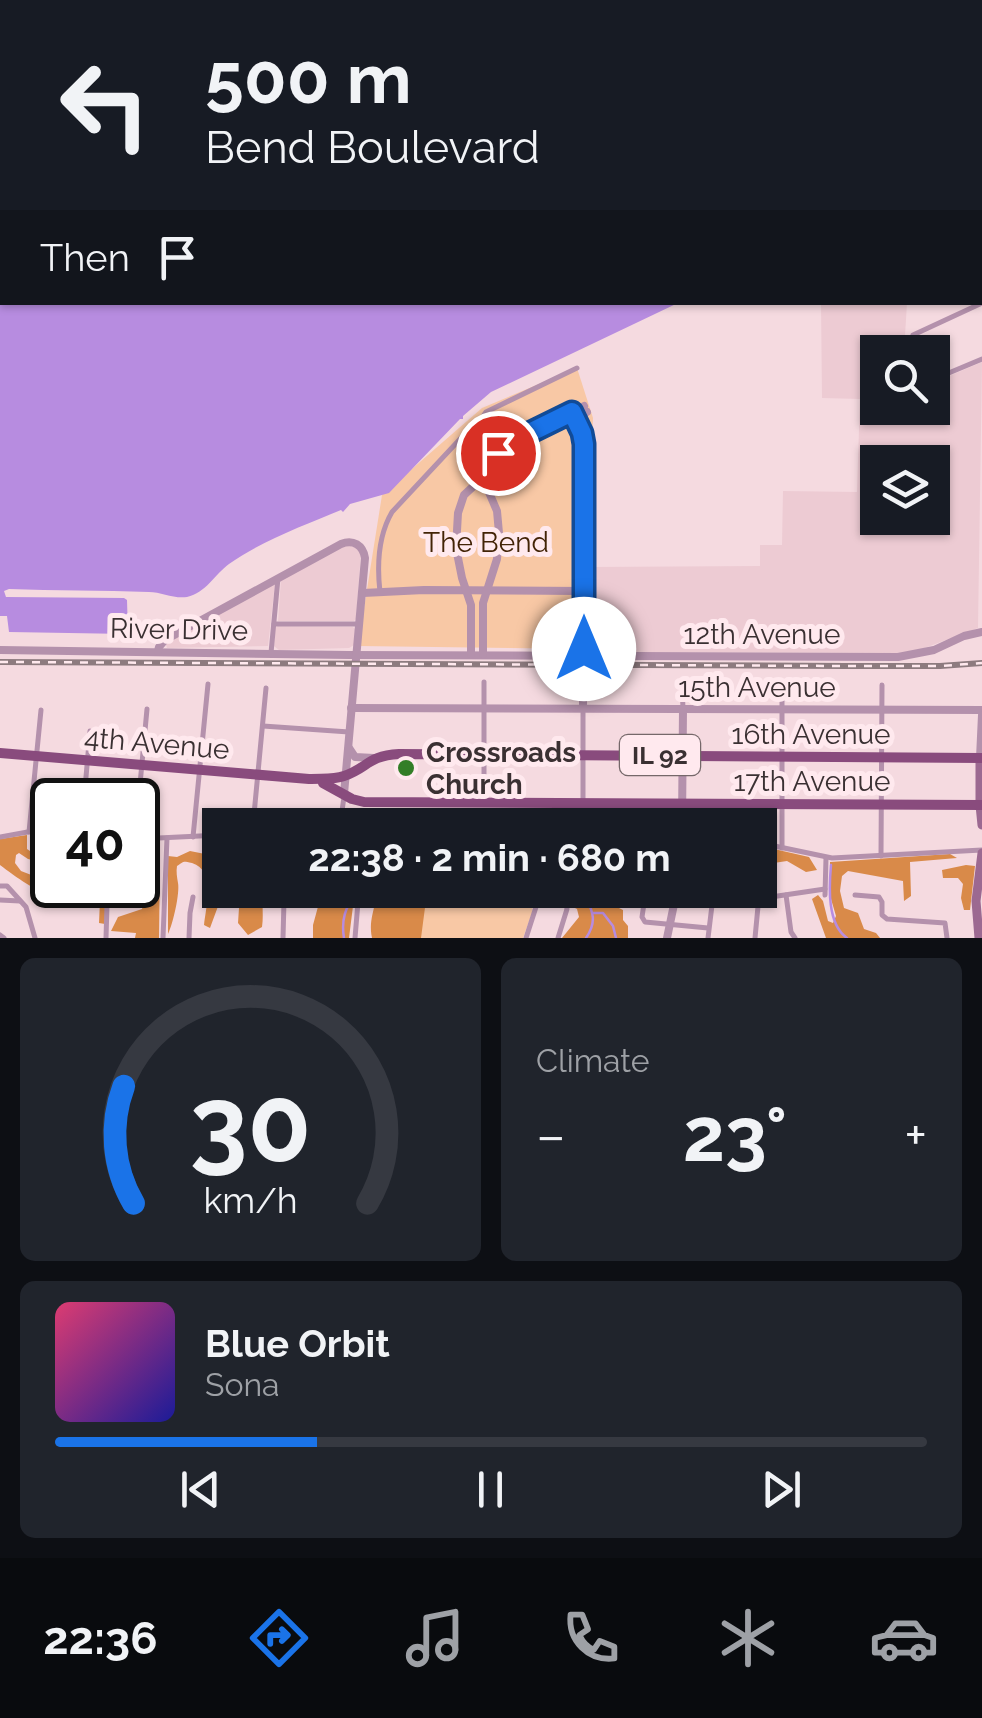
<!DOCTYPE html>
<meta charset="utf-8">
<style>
body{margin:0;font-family:Raleway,sans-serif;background:#20242c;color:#f1f3f6;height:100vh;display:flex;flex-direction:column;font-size:38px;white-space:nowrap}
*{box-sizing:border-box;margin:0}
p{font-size:32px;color:#9ea1a6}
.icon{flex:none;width:55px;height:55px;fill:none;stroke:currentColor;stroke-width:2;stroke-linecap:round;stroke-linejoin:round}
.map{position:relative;height:938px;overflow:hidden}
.details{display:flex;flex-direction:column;gap:20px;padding:20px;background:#0d0f14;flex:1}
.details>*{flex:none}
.banner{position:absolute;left:0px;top:0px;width:982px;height:305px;box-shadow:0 2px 8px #0004;background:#171b24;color:#f1f3f6;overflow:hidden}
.tools{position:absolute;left:860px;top:335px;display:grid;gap:20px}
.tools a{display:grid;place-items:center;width:90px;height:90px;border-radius:0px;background:#171b24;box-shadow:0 2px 8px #0004;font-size:50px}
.speed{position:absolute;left:30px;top:778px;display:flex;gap:20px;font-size:50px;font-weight:700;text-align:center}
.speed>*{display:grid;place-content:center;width:130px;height:130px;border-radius:50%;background:#171b24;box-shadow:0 2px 8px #0004;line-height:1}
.speed .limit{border:5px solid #111;border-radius:15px;background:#fff;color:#111}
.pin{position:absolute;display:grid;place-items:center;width:85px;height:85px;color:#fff;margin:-42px;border:5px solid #fff;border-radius:50%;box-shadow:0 2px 10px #0007}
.me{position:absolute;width:110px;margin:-55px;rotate:0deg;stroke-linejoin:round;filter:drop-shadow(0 0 8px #0008)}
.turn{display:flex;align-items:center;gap:35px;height:210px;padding:0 40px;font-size:45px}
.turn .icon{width:130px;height:130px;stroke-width:2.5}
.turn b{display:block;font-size:70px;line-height:85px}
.then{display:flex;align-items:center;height:95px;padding:0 40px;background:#0003;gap:20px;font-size:38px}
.big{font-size:75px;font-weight:700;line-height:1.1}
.details .widget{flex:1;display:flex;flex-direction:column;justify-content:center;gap:15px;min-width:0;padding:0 35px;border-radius:15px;background:#20242c}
.details .dial{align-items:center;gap:0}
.dial svg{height:260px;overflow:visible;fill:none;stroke:#363941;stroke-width:7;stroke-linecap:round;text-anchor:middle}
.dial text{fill:#f1f3f6;stroke:none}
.song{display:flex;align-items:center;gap:30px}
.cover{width:120px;height:120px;border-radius:15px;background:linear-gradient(135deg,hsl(340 70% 55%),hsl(240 70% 35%))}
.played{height:10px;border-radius:5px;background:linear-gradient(90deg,#1a73e8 30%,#363941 30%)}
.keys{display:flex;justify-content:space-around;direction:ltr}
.heat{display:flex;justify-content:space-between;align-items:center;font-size:55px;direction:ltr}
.details .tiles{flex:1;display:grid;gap:20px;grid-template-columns:1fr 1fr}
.widget:last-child{grid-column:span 2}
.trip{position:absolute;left:202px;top:808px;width:575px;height:100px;border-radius:0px;background:#171b24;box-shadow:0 2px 8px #0004;font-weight:700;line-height:100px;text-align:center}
.tab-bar{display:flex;height:160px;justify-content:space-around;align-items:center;background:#090b0e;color:#9ea1a6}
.tab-bar .icon{width:70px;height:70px}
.tab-bar .on{color:#1a73e8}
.tab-bar b{font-size:45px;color:#f1f3f6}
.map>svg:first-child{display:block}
.built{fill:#edcbd3;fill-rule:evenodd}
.green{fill:#f8c8a5}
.forest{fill:#d98a49}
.water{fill:#b78ce0}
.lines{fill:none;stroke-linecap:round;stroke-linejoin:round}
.stream{stroke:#b78ce0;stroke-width:2.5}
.minor{stroke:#b491ac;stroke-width:5}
.tertiary{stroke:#b491ac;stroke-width:8}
.secondary{stroke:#9c6991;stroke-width:9}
.primary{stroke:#894b7d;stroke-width:10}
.rail-casing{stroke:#8d7b7f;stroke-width:6}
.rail{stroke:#ffe9ee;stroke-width:2.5;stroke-dasharray:8;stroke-linecap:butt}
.route-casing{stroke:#114b97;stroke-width:25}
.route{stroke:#1a73e8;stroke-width:18}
.poi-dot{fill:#337e27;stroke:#ffe9ee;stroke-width:4}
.labels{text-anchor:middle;stroke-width:10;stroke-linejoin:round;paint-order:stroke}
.shield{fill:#ffe9ee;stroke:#75686a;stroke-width:2.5}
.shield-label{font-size:25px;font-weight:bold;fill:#3a3032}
.park-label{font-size:28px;fill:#422306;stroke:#ffe9ee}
.street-label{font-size:28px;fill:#3a3032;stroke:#ffe9ee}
.poi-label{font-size:28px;font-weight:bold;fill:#3a3032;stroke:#ffe9ee;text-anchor:start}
</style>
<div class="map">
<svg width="982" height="938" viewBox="0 0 982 938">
<rect width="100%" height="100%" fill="#f5dae0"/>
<g class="built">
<path d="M 0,0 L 406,0 L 401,2 L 2,2 L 2,178 L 0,178 Z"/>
<path d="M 821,303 L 907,303 L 904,352 L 878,352 L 878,408 L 932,408 L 933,383 L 982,362 L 978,628 L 922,649 L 900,653 L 587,652 L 590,567 L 760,566 L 760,545 L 782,545 L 783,491 L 857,492 L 860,399 L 822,398 ZM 878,462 L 932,462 L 932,518 L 878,518 Z"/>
<path d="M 345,545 L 355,547 L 361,553 L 356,619 L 354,621 L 278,621 L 281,579 Z"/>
<path d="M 275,583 L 268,646 L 167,648 L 165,642 Z"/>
<path d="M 278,626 L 353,627 L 355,629 L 354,645 L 349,648 L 279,650 L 274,646 L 275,628 Z"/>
</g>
<g class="green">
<path d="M 577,368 L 593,418 L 584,649 L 358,646 L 382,495 L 482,408 Z"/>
<path d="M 418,890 L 535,890 L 532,913 L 523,938 L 414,938 Z"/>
</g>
<g class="forest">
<path d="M 442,817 L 536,819 L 541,821 L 544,825 L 420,825 L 421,820 Z"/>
<path d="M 27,835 L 27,849 L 33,853 L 42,852 L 40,862 L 28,859 L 19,853 L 16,855 L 15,863 L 21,871 L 52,883 L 52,885 L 67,887 L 69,885 L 100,885 L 105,898 L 105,924 L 99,923 L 100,900 C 86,894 73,899 58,897 C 37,893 16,877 0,865 L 0,839 Z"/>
<path d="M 761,846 L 809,857 L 817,870 L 806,872 L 787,861 L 760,865 Z"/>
<path d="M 190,851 L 215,856 L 220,854 L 220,890 L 224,890 L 210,928 L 204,925 C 206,907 216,870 192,863 C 182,861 185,861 177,866 C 176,872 177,877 178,883 C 180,893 173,924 168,934 L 168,856 L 177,857 Z"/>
<path d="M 950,854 L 957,858 L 910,862 L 911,896 L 904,901 L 903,881 L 848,871 L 842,876 L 840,891 L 844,908 L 858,913 L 864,929 L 876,933 L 880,938 L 826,938 L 812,899 L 818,895 L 823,901 L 828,921 L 833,923 L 836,916 L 831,899 L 830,862 Z"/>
<path d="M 138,856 L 143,861 L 160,864 L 159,938 L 135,938 L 136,933 L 111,931 L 118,917 L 142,909 L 147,891 L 141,884 L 138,884 Z"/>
<path d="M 966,865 L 975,866 L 970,910 L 964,910 L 961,898 L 963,884 L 958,878 L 943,878 L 942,870 Z"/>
<path d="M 243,890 L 264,890 C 261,903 264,914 262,927 L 248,935 L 238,923 L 239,908 L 244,892 Z"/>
<path d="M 314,890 L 355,890 L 349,938 L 313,938 L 313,925 L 319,903 Z"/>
<path d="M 375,890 L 429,890 L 426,900 L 421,938 L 372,938 C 368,916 377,910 375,890 Z"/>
<path d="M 565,890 L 580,890 L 585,897 L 585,890 L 601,890 L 611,904 L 623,910 L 623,920 L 628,926 L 628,938 L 562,938 L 579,917 L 577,909 L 571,906 Z"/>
</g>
<g class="water">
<path d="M 406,0 L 982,0 L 982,113 L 980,113 L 980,2 L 401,2 Z"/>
<path d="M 0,178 L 2,178 L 2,302 L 678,303 L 491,392 L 463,416 L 463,419 L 460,419 L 389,493 L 350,504 L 343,512 L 341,510 C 305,525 261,541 229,564 C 215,574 206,593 187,597 C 174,599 161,592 149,592 C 102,590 55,591 9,589 L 4,591 L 6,597 L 124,598 L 127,600 L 128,634 L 9,632 L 7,616 L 0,616 Z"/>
</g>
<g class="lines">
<g class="stream">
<path d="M 286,0 L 287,2"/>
<path d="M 831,865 C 829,887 827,924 847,938"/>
<path d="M 583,890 C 591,909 599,919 586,938"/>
<path d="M 593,913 L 603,913 L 613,926 L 616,938"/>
<path d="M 344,938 C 341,920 345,908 356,893"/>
</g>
<g class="minor">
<path d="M 980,135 L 982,134"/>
<path d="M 980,190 L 982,189"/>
<path d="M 980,249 L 982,249"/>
<path d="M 913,335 L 982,303"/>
<path d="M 932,380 L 982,359"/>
<path d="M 380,592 C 377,566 378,536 392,512 L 461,438 L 478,424 L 486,412 L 577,368"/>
<path d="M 274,624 L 360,624"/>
<path d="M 271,653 L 278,578"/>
<path d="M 484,682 L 484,802"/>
<path d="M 682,683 L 683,709"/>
<path d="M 263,726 L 349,732"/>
<path d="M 84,800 L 90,731"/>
<path d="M 583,800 L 583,708"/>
<path d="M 138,806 L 147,709"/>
<path d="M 552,819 L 629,825"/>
<path d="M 253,825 L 266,688"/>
<path d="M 340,825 L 344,797"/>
<path d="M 380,825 L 404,822"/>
<path d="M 29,832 L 41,710"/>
<path d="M 0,837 L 33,831 L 52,832"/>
<path d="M 193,837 L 208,684"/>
<path d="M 138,839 L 220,835"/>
<path d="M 760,843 L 832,858 L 982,850"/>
<path d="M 782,848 L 782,684"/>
<path d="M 881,856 L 882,685"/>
<path d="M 45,875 L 50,832"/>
<path d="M 105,885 L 107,905 L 106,938"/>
<path d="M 0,886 L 7,886 L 26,907 L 35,938"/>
<path d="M 646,890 L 642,917 L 645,922 L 708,928"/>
<path d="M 786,895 L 791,932 L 795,938"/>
<path d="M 825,895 L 826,858"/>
<path d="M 855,895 L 879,897 L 882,902 L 882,915 L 887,919 L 945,923 L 947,938"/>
<path d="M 0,900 L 20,901"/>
<path d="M 0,935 L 4,938"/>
<path d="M 163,938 L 167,838"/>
<path d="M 189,938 L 190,913 L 193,897"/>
<path d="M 283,938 L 284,901"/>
<path d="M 355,938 L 359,890"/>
<path d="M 526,938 L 536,907 L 537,890"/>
<path d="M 558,938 L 567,909 L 564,896"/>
<path d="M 708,938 L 713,897 L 716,892 L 771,897 L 825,889"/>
<path d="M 755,938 L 759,896"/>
</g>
<g class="tertiary">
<path d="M 574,416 L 582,433 L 584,444 L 583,708"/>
<path d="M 363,593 L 424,590 L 584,591"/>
<path d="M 0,650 L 349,655 L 898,657 L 934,650 L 964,636 L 982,632"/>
<path d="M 158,651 L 159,647 L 165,640 L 341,544 C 353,539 363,545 365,558 L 344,794"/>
<path d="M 471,654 L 471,605 L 462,578 L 456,548 L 458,513 L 464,495 L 478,482 L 491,462 L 509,444 L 584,406"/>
<path d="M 483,654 L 483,603 L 497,559 L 499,533 L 497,511 L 488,490 L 489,478 L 498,464 L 515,449 L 587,412"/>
<path d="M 351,708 L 982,710"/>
<path d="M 349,748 L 355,757 L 374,758"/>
<path d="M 980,758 L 982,715"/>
<path d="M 682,825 L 683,709"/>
<path d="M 667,938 L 677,890"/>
</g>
<g class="secondary">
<path d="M 980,758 L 980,805 L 982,825"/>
<path d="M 979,938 L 976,901 L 982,853"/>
</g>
<g class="primary">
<path d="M 0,753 L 309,779 C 321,778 333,780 344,776 C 368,768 367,756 399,754 L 982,758"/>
<path d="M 323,783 L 352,799 L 364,802 L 982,805"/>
</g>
<defs>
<path id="rail" d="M 0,662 L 846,666 L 940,666 L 982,663"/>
</defs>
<use href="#rail" class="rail-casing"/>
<use href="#rail" class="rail"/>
</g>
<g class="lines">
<defs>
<path id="route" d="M 498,453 L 517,439 L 572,412 L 582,433 L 584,444 L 584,649"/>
</defs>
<use href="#route" class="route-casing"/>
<use href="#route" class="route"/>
</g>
<circle class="poi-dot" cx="406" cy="768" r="10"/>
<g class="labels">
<rect class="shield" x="620" y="735" width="80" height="40" rx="8"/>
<g class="shield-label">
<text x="660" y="764">IL 92</text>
</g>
<g class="park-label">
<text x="486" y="552">The Bend</text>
</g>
<g class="street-label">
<text transform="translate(179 629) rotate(1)" y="10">River Drive</text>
<text x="762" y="644">12th Avenue</text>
<text x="757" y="697">15th Avenue</text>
<text x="811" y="744">16th Avenue</text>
<text transform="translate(157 743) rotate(5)" y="10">4th Avenue</text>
<text x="812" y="791">17th Avenue</text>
</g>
<g class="poi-label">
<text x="426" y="762">Crossroads<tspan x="426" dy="32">Church</tspan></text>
</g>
</g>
</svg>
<div class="tools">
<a><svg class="icon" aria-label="search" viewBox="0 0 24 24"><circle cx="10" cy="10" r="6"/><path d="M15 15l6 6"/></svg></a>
<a><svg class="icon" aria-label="layers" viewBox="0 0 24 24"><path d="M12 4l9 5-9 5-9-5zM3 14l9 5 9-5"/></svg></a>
</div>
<div class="speed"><div class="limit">40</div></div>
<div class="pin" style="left:498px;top:453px;background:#d93025"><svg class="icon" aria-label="arrive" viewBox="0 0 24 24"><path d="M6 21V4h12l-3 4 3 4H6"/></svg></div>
<svg class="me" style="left:584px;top:649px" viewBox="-20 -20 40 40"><circle r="19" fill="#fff"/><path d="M0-13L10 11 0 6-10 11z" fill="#1a73e8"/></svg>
<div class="trip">22:38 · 2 min · 680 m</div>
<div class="banner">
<div class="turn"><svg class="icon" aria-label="left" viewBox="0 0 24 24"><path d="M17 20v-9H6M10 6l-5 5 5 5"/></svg><div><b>500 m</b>Bend Boulevard</div></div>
<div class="then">Then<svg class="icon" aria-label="arrive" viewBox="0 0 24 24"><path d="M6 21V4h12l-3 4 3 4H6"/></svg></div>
</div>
</div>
<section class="details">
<div class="tiles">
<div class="widget dial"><svg viewBox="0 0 100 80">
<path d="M14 69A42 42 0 1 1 86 69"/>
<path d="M14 69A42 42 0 0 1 11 33" stroke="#1a73e8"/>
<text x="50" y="56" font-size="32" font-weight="700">30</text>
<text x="50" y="72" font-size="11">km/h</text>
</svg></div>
<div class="widget"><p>Climate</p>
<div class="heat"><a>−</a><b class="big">23°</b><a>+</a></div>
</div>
<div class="widget">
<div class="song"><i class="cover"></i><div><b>Blue Orbit</b><p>Sona</p></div></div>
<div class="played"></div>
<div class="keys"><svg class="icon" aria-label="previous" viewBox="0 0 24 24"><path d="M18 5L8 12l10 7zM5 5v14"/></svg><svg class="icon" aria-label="pause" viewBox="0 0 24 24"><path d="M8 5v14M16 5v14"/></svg><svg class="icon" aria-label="next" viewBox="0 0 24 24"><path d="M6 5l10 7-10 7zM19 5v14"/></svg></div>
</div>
</div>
</section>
<nav class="tab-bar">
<b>22:36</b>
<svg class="icon on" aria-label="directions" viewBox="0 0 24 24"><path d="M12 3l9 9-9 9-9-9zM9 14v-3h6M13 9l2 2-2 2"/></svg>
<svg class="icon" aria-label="music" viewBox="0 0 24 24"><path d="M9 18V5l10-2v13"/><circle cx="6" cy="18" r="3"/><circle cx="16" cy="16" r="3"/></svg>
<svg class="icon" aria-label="phone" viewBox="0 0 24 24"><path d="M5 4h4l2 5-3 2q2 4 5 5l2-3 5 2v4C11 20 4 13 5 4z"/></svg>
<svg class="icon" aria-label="climate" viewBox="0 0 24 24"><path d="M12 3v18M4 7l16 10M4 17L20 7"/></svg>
<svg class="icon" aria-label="car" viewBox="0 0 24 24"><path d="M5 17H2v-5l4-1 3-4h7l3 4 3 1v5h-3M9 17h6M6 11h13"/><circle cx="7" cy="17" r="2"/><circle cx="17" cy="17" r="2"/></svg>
</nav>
